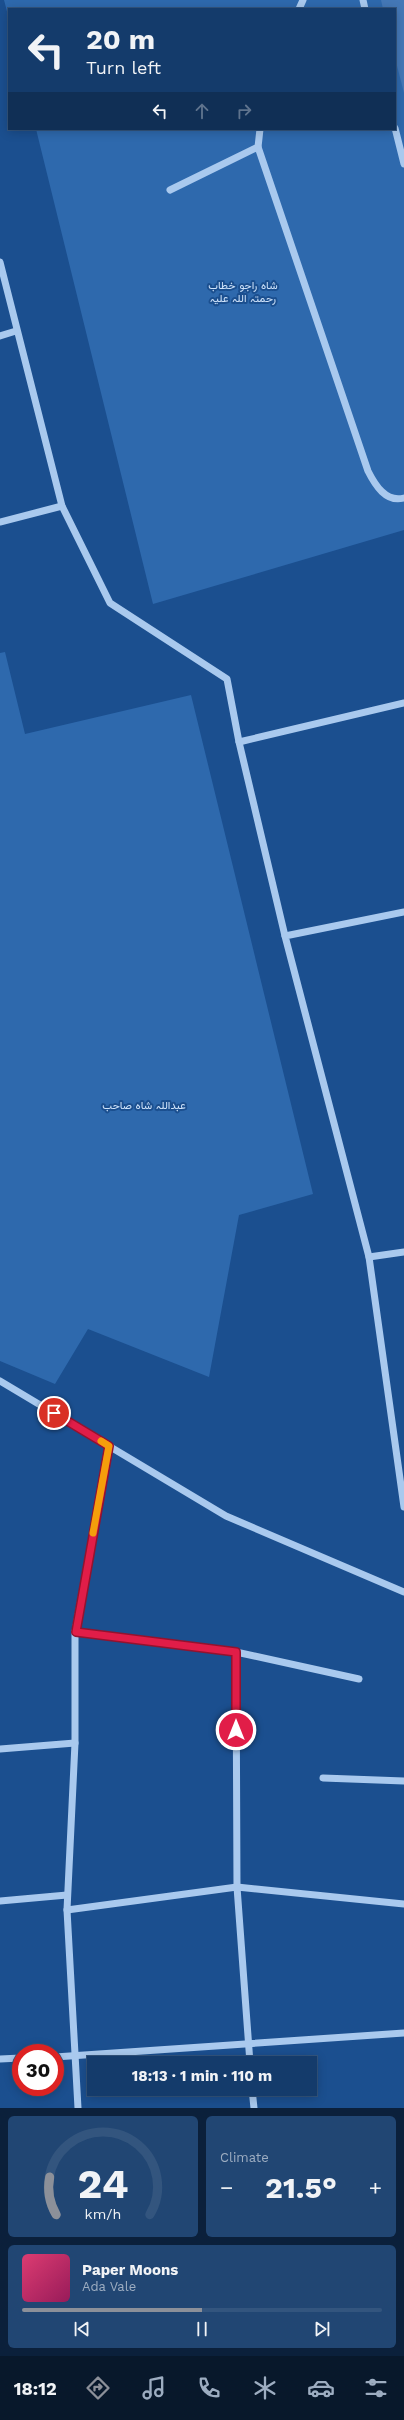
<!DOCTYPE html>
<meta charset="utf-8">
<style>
body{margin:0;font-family:"Work Sans",Vazirmatn,sans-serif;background:#214673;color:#f1f3f6;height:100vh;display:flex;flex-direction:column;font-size:15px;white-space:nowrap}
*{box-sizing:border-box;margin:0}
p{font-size:13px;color:#9dadc1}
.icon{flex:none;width:22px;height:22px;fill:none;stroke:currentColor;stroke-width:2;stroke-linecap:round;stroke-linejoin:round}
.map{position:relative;height:2108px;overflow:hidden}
.sheet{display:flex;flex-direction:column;gap:8px;padding:8px;background:#0b203b;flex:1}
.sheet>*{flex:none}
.hud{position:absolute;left:8px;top:8px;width:388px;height:122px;border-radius:0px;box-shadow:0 2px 10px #0003,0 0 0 1px #33557e;background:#143b6b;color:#f1f3f6;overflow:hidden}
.speed{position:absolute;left:12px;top:2044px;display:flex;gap:8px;font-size:20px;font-weight:700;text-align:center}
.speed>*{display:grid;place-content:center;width:52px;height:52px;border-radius:50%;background:#143b6b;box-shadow:0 2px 10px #0003,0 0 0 1px #33557e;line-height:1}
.speed .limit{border:6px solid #d22;background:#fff;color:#111}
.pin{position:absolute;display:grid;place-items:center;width:34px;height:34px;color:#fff;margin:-17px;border:2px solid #fff;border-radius:50%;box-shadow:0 1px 4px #0007}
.me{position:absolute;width:44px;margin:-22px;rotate:0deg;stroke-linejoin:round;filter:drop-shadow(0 0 3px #0008)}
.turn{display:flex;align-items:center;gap:14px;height:84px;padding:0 12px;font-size:18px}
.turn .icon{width:52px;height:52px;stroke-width:2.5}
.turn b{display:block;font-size:28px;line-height:34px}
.lanes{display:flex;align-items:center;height:38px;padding:0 12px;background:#0003;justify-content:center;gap:20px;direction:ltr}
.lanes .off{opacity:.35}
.big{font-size:30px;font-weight:700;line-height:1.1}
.sheet .tile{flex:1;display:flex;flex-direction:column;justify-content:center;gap:6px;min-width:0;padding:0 14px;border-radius:6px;background:#214673}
.sheet .dial{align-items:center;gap:0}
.dial svg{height:104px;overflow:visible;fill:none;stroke:#33557e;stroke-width:7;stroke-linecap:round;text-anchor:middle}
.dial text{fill:#f1f3f6;stroke:none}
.song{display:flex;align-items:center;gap:12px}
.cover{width:48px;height:48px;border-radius:6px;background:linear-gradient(135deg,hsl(340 70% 55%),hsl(330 70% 35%))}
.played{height:4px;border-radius:2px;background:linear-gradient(90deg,#8c9099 50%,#33557e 50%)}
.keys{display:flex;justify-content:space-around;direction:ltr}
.heat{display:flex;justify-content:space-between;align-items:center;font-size:22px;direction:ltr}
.sheet .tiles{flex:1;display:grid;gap:8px;grid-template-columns:1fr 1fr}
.tile:last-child{grid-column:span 2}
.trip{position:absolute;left:87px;top:2056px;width:230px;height:40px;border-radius:0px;background:#143b6b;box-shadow:0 2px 10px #0003,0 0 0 1px #33557e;font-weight:700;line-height:40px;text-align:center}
.dock{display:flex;height:64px;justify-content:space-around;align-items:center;background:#08182b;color:#9dadc1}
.dock .icon{width:28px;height:28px}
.dock .on{color:#8c9099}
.dock b{font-size:18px;color:#f1f3f6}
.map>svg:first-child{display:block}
.green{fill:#2e69ad}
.building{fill:#4478b7}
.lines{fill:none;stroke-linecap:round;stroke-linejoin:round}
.minor{stroke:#a9c9ee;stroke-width:7}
.route-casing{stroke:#92132f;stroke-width:10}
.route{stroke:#e11d48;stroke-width:7}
.slow{stroke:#f59e0b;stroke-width:7}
.labels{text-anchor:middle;stroke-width:4;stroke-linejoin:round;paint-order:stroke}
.park-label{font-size:11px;fill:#cfe3fa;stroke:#1b4f8f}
</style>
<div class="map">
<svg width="404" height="2108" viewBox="0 0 404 2108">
<rect width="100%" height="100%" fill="#1b4f8f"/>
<g class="green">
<path d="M 4,0 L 404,0 L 404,530 L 153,604 L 36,129 L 395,129 L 395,9 L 9,9 L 9,19 Z"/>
<path d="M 5,652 L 25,734 L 191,695 L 313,1194 L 239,1215 L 209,1377 L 88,1329 L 55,1384 L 0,1361 L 0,653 Z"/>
</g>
<path class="building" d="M 381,0 L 404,0 L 404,93 L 395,58 L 395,9 L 383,9 Z"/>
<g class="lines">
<g class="minor">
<path d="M 363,0 L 365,9"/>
<path d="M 299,9 L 303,0"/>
<path d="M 395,128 L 404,164"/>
<path d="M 258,147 L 368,471 C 375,485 386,503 404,498"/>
<path d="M 170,190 L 258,147 L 260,129"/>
<path d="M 0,262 L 62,506 L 110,603 L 227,679 L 239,742 L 285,936"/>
<path d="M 0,336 L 16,331"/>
<path d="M 0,522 L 62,506"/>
<path d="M 239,742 L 404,703"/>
<path d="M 404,912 L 285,936 L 369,1257 L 404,1507"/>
<path d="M 369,1257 L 404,1252"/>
<path d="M 0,1381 L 226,1516 L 404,1592"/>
<path d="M 75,1632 L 236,1652 L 359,1679"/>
<path d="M 236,1652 L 237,1887 L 250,2063"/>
<path d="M 0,1749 L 75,1743"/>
<path d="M 323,1778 L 404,1781"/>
<path d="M 0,1901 L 67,1895"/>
<path d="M 67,1910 L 237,1887 L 404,1904"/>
<path d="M 55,2057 L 404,2033"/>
<path d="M 0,2059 L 21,2058"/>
<path d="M 252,2089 L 254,2108"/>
<path d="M 78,2108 L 67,1910 L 75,1743 L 75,1632 L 109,1446"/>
</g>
</g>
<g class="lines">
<defs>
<path id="route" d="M 54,1413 L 109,1446 L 76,1632 L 236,1652 L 236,1730"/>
</defs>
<use href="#route" class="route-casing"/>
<use href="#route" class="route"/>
<path class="slow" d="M 93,1533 L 109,1446 L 101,1441"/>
</g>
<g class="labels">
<g class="park-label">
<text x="243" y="289">شاہ راجو خطاب<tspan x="243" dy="13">رحمتہ اللہ علیہ</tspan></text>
<text x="144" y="1109">عبداللہ شاہ صاحب</text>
</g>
</g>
</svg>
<div class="speed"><div class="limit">30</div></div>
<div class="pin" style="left:54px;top:1413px;background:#d93025"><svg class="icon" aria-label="arrive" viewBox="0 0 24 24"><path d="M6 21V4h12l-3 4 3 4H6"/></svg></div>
<svg class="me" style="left:236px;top:1730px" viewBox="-20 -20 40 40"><circle r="17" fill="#e11d48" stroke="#fff" stroke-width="3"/><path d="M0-11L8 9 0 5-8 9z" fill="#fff"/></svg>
<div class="trip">18:13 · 1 min · 110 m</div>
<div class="hud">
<div class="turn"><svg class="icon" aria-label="left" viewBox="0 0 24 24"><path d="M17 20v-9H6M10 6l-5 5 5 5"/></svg><div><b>20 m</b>Turn left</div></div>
<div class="lanes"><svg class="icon" aria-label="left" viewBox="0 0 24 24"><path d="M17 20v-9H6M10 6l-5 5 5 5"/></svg><svg class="icon off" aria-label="ahead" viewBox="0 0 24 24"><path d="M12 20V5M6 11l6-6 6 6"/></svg><svg class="icon off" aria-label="right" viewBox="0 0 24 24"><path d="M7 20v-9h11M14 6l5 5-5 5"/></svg></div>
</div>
</div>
<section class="sheet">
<div class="tiles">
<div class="tile dial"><svg viewBox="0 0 100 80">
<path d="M14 69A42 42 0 1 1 86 69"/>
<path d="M14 69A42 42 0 0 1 9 40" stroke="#8c9099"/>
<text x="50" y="56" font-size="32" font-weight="700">24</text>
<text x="50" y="72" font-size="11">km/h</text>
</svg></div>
<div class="tile"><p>Climate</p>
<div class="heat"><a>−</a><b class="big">21.5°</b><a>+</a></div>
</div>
<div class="tile">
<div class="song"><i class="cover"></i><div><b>Paper Moons</b><p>Ada Vale</p></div></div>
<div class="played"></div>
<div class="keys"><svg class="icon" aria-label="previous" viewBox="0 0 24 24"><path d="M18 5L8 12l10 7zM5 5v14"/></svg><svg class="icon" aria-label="pause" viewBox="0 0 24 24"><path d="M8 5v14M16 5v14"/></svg><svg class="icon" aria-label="next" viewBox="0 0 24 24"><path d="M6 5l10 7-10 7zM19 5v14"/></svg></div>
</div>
</div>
</section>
<nav class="dock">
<b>18:12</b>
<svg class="icon on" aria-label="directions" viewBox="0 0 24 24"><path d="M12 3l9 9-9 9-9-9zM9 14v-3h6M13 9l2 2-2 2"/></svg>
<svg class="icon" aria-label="music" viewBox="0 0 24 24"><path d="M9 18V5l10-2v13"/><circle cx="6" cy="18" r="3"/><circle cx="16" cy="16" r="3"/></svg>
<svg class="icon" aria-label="phone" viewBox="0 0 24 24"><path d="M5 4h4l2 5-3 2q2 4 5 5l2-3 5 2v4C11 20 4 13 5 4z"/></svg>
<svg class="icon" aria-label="climate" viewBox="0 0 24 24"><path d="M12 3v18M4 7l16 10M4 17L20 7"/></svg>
<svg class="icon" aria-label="car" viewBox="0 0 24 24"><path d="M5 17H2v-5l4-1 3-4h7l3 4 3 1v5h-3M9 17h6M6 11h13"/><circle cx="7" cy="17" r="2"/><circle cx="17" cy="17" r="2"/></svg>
<svg class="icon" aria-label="filters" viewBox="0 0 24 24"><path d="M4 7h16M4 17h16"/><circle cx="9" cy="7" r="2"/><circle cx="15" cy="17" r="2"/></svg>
</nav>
